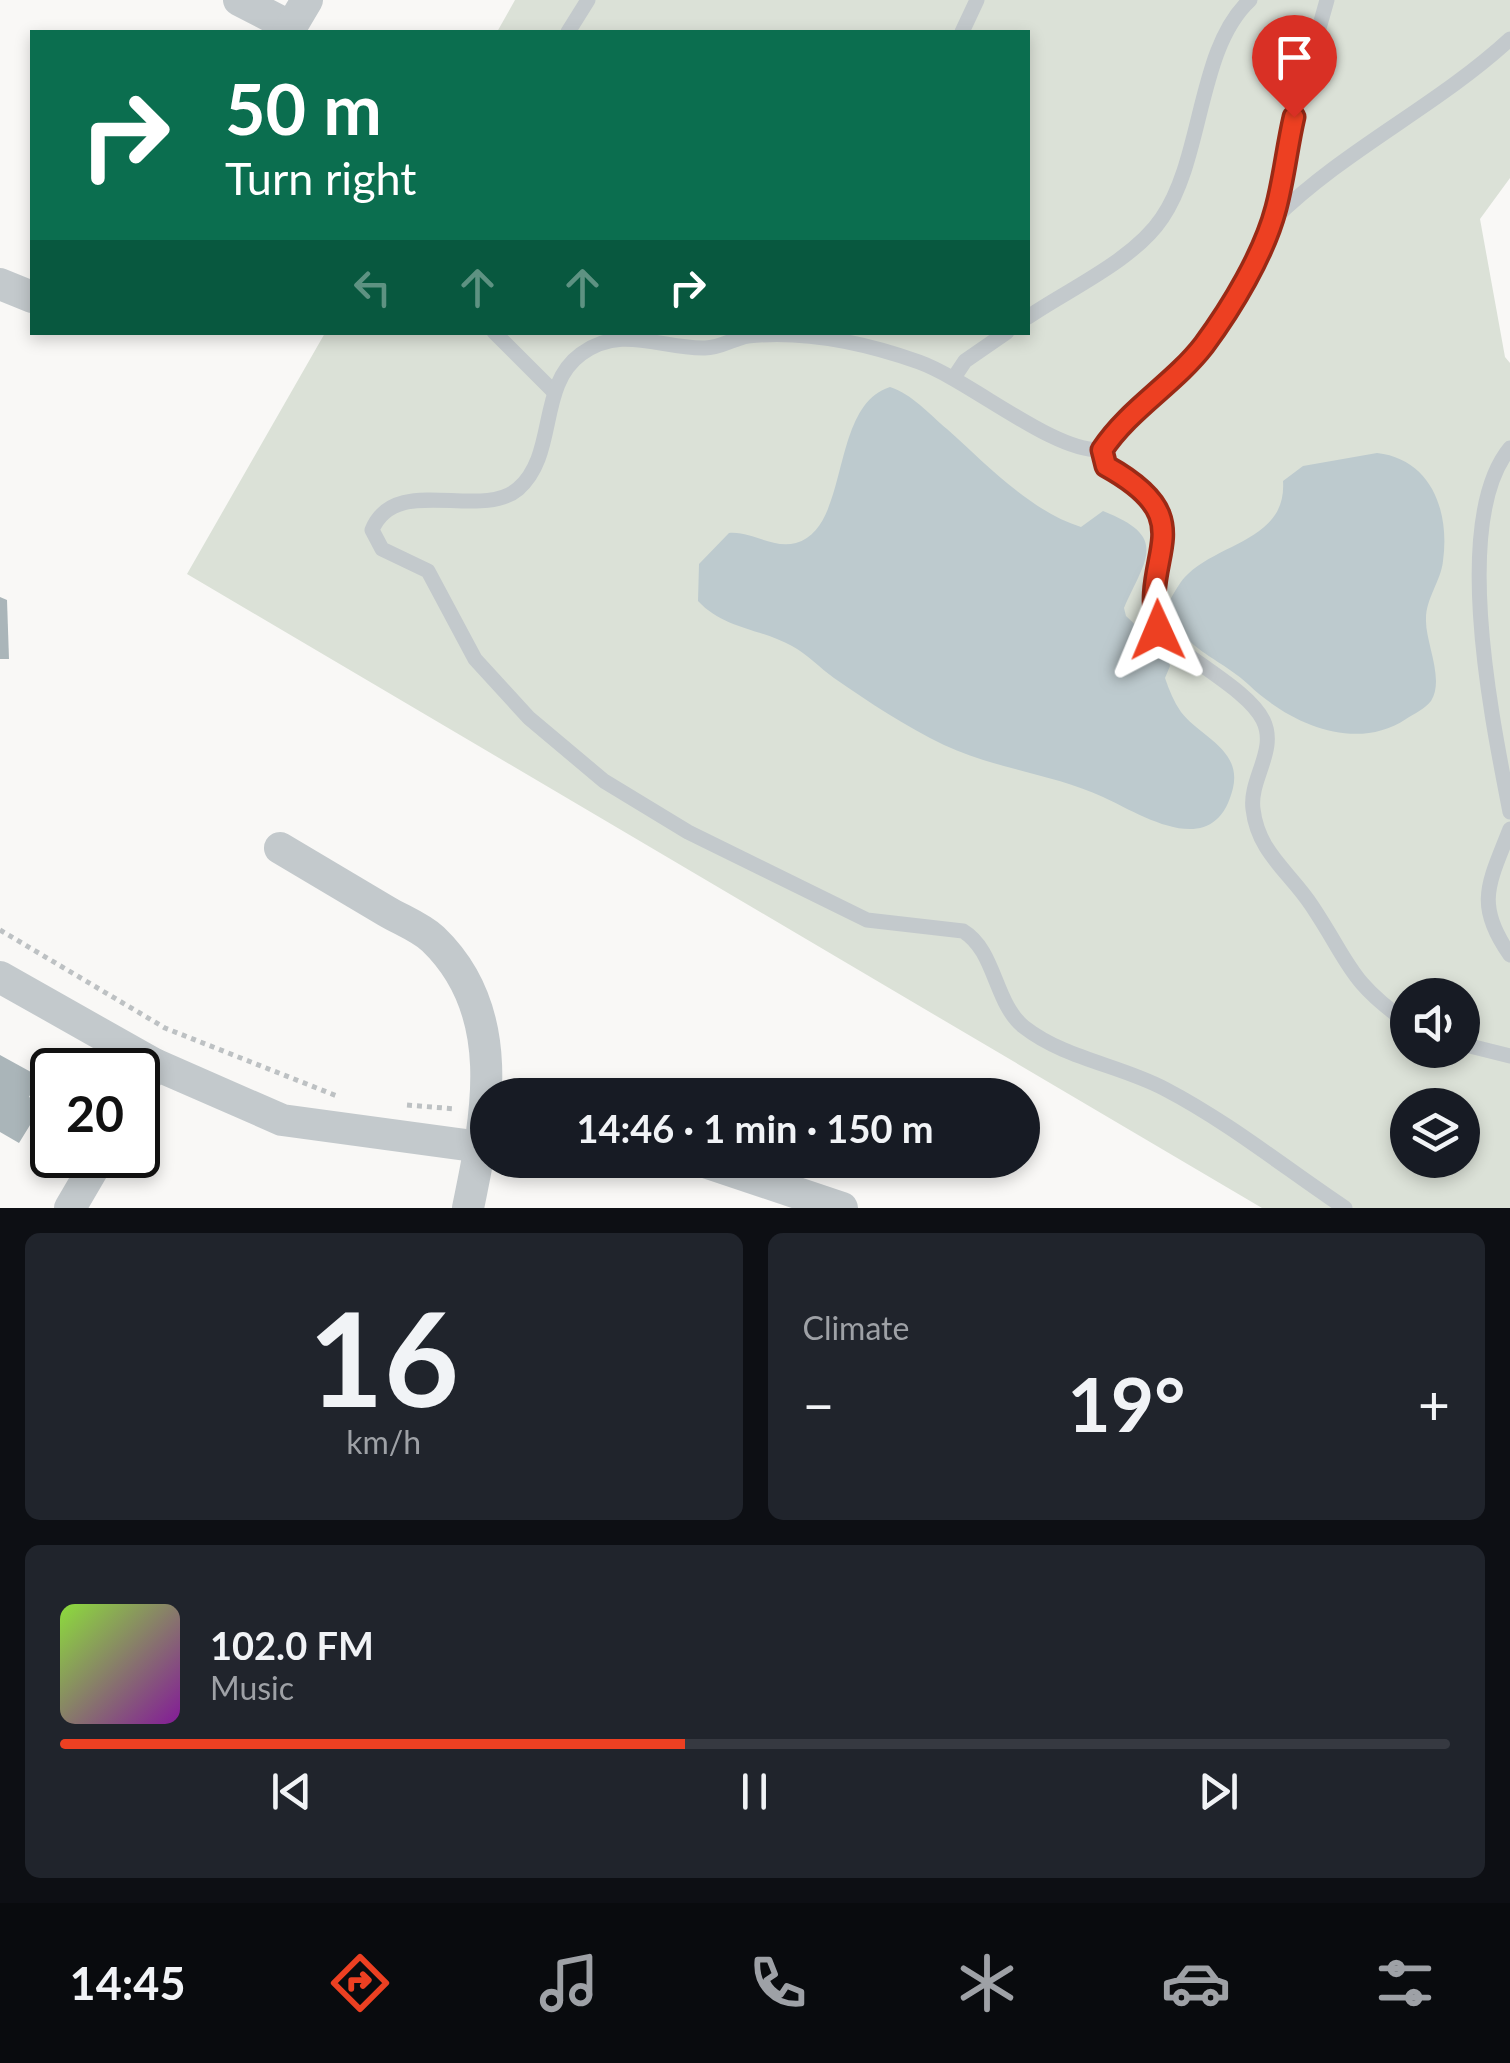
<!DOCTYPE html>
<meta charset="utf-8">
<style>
body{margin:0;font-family:Lato,sans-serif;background:#20242c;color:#f1f3f6;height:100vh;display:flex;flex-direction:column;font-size:38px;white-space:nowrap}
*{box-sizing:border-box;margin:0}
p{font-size:32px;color:#9ea1a6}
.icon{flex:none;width:55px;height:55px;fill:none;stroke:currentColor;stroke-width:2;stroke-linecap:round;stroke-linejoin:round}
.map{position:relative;height:1208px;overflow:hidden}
.side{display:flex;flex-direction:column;gap:25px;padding:25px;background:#0d0f14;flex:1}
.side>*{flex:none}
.guide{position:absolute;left:30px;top:30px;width:1000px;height:305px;border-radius:0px;box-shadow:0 5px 15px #0003;background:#0b6e4f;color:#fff;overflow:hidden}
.controls{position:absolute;left:1390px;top:978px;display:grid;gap:20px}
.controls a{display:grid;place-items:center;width:90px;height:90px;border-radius:50%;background:#171b24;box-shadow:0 5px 15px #0003;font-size:50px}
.speed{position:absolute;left:30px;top:1048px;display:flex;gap:20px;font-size:50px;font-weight:700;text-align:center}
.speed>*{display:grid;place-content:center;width:130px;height:130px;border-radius:50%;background:#171b24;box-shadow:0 5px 15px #0003;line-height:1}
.speed .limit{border:5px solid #111;border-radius:15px;background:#fff;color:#111}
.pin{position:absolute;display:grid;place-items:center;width:85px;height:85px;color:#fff;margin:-102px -42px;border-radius:50% 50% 50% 0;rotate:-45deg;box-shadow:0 0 10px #0007}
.pin .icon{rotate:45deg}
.me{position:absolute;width:110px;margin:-55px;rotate:359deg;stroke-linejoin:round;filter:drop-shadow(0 0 8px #0008)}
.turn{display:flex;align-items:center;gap:35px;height:210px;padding:0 30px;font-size:45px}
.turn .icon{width:130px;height:130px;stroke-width:2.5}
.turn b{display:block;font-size:70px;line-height:85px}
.lanes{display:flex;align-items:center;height:95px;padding:0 30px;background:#0003;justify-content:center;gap:50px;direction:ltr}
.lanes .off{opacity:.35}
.big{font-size:75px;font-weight:700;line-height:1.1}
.side .tile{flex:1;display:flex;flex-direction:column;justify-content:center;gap:15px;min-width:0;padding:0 35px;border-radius:15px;background:#20242c}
.side .dial{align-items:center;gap:0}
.dial b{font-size:130px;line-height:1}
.song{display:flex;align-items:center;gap:30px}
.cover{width:120px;height:120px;border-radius:15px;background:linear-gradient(135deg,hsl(90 70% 55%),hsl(290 70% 35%))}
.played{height:10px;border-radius:5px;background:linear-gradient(90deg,#ed4022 45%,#363941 45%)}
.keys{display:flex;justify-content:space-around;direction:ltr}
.heat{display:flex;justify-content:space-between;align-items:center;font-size:55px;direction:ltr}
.side .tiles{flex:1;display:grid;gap:25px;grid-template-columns:1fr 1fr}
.tile:last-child{grid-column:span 2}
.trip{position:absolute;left:470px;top:1078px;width:570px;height:100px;border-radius:50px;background:#171b24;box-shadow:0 5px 15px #0003;font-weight:700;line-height:100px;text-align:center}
.tabs{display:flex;height:160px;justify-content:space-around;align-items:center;background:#090b0e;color:#9ea1a6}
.tabs .icon{width:70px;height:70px}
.tabs .active{color:#ed4022}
.tabs b{font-size:45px;color:#f1f3f6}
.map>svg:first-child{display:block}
.green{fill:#dbe1d7;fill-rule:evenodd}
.water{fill:#bdcace}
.building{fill:#aab5b9}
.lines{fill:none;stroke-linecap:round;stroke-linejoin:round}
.path{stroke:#bdc1c3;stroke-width:5;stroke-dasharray:5 5;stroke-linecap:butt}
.service{stroke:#c3c9cc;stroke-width:15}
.minor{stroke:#c3c9cc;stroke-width:32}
.route-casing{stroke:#9a2a16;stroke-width:25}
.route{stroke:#ed4022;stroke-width:18}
</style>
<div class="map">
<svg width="1510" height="1208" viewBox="0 0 1510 1208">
<rect width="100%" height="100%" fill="#f9f8f6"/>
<path class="green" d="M 515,0 L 1510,0 L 1510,178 L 1480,219 L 1505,357 L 1510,363 L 1510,1208 L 1262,1208 L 187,574 L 325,333 L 1028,332 L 1028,32 L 497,32 ZM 1408,995 L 1462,995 L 1462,1050 L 1408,1050 ZM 1408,1105 L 1462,1105 L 1462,1160 L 1408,1160 Z"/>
<g class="water">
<path d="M 890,387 C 912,394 929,414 947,429 C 986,464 1030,511 1081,527 L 1103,511 C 1169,537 1146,558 1124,608 L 1126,616 L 1167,655 L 1170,666 L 1165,678 C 1169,690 1174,702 1181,712 C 1199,736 1242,749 1233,788 C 1215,863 1144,816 1103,797 C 1053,774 995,769 944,745 C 905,726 870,703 834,678 C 820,668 807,654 792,646 C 759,628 724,629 698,601 L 699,564 L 729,533 C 752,531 772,549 796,543 C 851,528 829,406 890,387 Z"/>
<path d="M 1377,453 C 1431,459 1450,511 1443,561 C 1441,581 1426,598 1426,619 C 1425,642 1445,679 1431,701 C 1426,708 1414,714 1406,719 C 1355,753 1289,723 1249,685 C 1219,656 1173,647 1170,600 C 1175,591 1181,580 1188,574 C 1222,542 1287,539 1283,481 L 1303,466 Z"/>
</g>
<g class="building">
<path d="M 0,597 L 7,600 L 9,659 L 0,659 Z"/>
<path d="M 0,1055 L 40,1077 L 29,1097 L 43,1104 L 19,1143 L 0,1132 Z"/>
</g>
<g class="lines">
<g class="path">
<path d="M 0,930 L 165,1028 L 337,1096"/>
<path d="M 407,1105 L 456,1109"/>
</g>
<g class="service">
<path d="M 1327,0 L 1294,117 L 1275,213 L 1252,264 L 1204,345 L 1164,387 L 1126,418 L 1102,450 L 1106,466 C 1207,523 1139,553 1158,630 C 1185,659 1248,689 1263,720 C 1278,750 1249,779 1253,809 C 1258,853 1290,872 1312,906 C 1350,963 1348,981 1408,1023"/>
<path d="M 568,32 L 588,0"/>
<path d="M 962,32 L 977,0"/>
<path d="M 1273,220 C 1345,149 1436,107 1510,39"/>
<path d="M 1028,317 C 1069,289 1134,260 1162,218 C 1204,156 1197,49 1250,0"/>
<path d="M 494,332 L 554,392"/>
<path d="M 955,376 L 965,361 L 1007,332"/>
<path d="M 1510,448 C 1450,521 1493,724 1510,812"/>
<path d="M 1102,450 C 1054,453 971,381 919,362 C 865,343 806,330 748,336 C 734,338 721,348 705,348 C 660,349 622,324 581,354 C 537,386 558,454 518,489 C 480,521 395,473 372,530 L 382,549 L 428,571 L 475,659 L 529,718 L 604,781 L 688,832 L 867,920 L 963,931 C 996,951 994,1003 1024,1027 C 1065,1059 1120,1065 1165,1089 C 1230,1123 1285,1168 1345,1208"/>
<path d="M 1510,829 C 1489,883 1474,904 1510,955"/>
<path d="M 1462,1044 L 1510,1056"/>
</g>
<g class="minor">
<path d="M 239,0 L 291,27"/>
<path d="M 288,32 L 307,0"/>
<path d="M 0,284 L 32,297"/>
<path d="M 280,848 C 315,869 351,890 386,911 C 401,920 420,927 433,939 C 509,1012 487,1116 468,1208"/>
<path d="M 0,977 L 154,1064 L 282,1120 L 488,1148"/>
<path d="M 138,1092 L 154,1064"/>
<path d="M 684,1160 L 702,1161 L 842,1208"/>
<path d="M 70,1208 L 101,1155"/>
</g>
</g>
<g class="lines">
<defs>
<path id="route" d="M 1158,630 C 1138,554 1207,522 1106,466 L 1102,450 C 1129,409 1174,384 1204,345 C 1232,307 1264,254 1276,208 C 1284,178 1287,147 1294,117"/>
</defs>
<use href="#route" class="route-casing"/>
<use href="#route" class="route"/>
</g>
</svg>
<div class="controls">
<a><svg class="icon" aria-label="sound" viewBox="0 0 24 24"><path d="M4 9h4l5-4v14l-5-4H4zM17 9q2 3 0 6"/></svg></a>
<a><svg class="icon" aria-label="layers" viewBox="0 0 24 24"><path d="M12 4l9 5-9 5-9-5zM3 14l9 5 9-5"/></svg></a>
</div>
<div class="speed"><div class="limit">20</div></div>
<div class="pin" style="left:1294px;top:117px;background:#d93025"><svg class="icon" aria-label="arrive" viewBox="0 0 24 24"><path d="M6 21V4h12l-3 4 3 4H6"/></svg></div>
<svg class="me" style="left:1158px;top:630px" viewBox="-20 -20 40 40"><path d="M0-17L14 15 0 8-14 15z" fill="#ed4022" stroke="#fff" stroke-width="4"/></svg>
<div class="trip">14:46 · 1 min · 150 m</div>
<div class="guide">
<div class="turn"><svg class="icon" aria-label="right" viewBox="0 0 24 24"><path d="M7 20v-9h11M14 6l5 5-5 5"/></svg><div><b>50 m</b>Turn right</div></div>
<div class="lanes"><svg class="icon off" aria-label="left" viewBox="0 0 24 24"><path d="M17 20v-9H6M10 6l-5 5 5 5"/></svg><svg class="icon off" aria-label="ahead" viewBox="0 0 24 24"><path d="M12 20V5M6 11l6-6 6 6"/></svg><svg class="icon off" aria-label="ahead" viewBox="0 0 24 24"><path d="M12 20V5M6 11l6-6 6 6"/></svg><svg class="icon" aria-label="right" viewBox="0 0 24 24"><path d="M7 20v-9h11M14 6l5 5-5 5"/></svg></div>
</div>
</div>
<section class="side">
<div class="tiles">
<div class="tile dial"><b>16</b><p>km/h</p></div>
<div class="tile"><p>Climate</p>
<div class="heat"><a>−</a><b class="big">19°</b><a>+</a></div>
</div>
<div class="tile">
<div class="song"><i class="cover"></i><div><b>102.0 FM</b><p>Music</p></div></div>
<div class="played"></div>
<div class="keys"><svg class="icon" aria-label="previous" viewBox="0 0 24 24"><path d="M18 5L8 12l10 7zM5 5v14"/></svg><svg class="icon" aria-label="pause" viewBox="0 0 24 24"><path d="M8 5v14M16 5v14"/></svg><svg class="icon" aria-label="next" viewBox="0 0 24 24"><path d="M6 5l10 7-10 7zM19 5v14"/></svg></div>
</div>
</div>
</section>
<nav class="tabs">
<b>14:45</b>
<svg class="icon active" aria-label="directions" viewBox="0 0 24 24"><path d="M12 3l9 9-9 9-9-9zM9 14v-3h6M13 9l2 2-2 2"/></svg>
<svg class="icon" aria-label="music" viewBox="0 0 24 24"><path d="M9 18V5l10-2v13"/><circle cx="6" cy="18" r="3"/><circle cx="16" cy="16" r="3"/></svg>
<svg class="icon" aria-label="phone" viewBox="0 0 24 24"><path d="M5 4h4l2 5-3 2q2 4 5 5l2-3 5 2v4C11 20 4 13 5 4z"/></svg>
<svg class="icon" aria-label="climate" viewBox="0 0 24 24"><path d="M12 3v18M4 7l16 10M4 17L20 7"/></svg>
<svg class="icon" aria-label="car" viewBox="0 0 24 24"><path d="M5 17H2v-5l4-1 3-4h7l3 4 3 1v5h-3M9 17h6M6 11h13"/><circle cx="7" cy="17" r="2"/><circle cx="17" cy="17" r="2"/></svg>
<svg class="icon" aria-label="filters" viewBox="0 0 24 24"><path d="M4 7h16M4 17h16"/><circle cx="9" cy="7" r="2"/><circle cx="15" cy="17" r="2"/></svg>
</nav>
